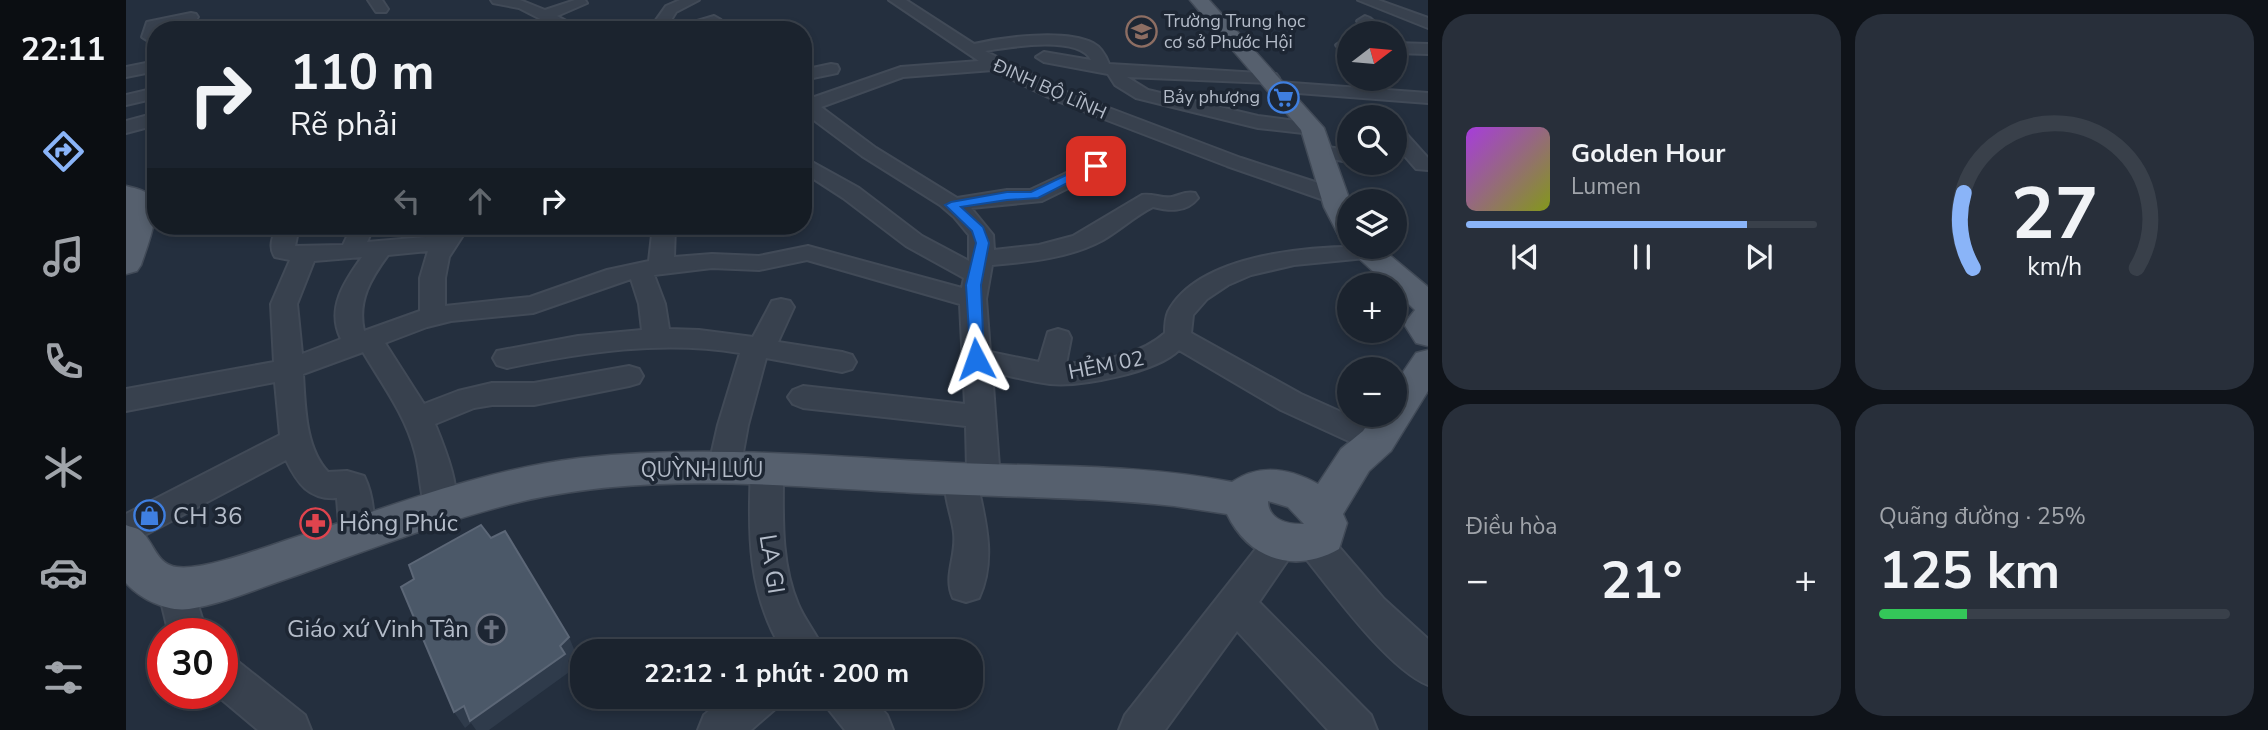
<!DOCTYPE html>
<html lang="vi">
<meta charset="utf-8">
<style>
body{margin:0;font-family:"Nunito Sans",sans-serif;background:#282f3a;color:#f1f3f6;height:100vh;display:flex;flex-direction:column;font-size:26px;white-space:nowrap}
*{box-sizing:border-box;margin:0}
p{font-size:23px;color:#a0a4aa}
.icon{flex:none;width:38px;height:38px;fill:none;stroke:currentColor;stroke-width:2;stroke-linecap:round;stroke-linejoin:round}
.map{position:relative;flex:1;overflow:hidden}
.side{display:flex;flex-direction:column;gap:14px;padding:14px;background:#0f1319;width:840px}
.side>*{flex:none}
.banner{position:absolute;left:21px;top:21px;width:665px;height:214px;border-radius:28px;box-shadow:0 4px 10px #0003,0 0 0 2px #39404a;background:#1b232e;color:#f1f3f6;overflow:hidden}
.needle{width:46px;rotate:74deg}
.fabs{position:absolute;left:1211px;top:21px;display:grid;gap:14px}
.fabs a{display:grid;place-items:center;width:70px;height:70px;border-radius:50%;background:#1b232e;box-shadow:0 4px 10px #0003,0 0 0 2px #39404a;font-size:35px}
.speed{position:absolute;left:21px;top:618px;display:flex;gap:14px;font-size:35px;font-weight:700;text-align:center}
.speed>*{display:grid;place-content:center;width:91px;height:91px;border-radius:50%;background:#1b232e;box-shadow:0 4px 10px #0003,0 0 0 2px #39404a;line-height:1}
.speed .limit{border:10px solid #d22;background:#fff;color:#111}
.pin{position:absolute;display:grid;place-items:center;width:60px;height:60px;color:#fff;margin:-30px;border-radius:14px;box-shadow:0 4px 10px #0006}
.me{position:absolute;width:77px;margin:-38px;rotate:356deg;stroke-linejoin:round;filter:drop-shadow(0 0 5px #0008)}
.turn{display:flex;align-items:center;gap:24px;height:147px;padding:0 28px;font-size:32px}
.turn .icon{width:91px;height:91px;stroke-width:2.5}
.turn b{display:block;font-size:49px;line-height:60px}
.lanes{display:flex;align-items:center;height:66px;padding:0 28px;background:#0003;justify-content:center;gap:35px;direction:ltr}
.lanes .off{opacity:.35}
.big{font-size:52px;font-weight:700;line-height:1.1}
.side .widget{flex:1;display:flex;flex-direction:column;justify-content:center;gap:10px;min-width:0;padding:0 24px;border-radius:28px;background:#282f3a}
.side .dial{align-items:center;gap:0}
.dial svg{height:182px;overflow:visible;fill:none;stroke:#39404a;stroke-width:7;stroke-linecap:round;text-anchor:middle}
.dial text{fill:#f1f3f6;stroke:none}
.song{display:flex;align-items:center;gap:21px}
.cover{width:84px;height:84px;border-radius:10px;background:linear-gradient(135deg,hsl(280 70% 55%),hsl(70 70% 35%))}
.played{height:7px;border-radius:4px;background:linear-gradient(90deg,#8ab4f8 80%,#39404a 80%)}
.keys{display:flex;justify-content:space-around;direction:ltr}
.heat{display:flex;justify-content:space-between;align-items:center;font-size:38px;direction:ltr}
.charge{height:10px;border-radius:5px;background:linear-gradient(90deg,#34c759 25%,#39404a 0)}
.side .tiles{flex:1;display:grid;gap:14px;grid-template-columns:repeat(2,1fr)}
.trip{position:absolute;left:444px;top:639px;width:413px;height:70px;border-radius:28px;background:#1b232e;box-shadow:0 4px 10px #0003,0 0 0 2px #39404a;font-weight:700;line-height:70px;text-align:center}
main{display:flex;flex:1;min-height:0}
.menu{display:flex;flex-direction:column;width:126px;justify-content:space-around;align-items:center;background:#0b0e12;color:#a0a4aa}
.menu .icon{width:49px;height:49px}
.menu .selected{color:#8ab4f8}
.menu b{font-size:32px;color:#f1f3f6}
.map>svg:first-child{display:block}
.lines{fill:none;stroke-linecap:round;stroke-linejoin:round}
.minor-casing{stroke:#414a57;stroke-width:4}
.major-casing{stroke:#414a57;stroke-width:3}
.minor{fill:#38414e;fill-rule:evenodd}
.major{fill:#56606e;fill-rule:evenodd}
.shaded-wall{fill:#2f3b4b}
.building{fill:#4b5868;stroke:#5c6777;stroke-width:2}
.route{fill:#1a73e8;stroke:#114b97;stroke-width:2}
.labels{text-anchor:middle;stroke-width:7;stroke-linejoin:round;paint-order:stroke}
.far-poi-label{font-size:18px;fill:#b4bcc9;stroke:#1d2633;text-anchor:start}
.far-street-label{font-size:18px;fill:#b4bcc9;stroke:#1d2633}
.street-label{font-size:21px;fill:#b4bcc9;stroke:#1d2633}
.near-poi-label{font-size:24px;fill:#b4bcc9;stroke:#1d2633;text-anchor:start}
.near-street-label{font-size:24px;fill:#b4bcc9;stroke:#1d2633}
</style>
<main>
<nav class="menu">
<b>22:11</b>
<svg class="icon selected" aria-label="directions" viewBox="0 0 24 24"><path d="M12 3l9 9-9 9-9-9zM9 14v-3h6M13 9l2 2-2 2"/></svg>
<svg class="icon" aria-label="music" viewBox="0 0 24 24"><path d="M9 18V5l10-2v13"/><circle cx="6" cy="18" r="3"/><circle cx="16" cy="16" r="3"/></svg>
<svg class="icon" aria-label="phone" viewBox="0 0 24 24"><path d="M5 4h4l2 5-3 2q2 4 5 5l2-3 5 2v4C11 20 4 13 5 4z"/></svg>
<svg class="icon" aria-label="climate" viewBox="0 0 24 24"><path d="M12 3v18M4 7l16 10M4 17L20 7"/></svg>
<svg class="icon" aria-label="car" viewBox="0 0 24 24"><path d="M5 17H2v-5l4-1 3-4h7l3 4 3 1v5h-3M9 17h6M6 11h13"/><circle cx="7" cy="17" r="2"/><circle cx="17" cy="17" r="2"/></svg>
<svg class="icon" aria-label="filters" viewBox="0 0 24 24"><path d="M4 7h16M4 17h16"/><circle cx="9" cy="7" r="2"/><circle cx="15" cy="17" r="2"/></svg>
</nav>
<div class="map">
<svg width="1302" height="730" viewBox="0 0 1302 730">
<rect width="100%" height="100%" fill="#242f3e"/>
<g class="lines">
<defs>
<g id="minor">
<path d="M 242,0 L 256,0 L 262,9 L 260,12 L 250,12 Z"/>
<path d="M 365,0 L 394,0 L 419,10 L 449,0 L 459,0 L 461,3 L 431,16 L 457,30 L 436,30 L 393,8 L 367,3 Z"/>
<path d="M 554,0 L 573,0 L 550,12 L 539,30 L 523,30 L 540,6 Z"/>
<path d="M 763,0 L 780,0 L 848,44 C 879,37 938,29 967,43 C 975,47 980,56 983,64 L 1150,74 L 1153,78 L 1150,82 L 1144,83 L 1001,77 L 1022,90 L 1132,116 L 1193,124 L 1196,128 L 1193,132 L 1186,134 L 1132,128 L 1010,98 L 989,85 L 982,74 L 918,62 L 910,57 L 918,52 L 965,60 C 952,35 884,47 859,51 L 938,91 L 1115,158 L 1217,191 L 1220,196 L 1217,201 L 1201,201 L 1101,166 L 926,99 L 867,70 L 777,77 L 695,107 L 750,148 L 831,198 L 881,190 L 904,190 L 981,154 L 995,154 L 998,158 L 995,162 L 916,201 L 845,208 L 867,235 L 868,250 L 913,245 L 947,236 L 1016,195 C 1027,193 1036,199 1046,197 C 1055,195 1059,191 1069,193 L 1072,198 C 1060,213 1043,211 1027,207 C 1009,216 994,230 977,240 C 944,258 903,262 866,265 L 860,299 L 864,352 L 913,362 L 922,332 L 932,329 L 942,332 L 945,338 L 940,364 C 975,360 1012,357 1039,333 C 1039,326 1039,319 1042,312 C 1073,252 1193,245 1250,247 L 1254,252 L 1250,257 L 1168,265 L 1125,275 L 1102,285 L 1081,299 L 1067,315 L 1065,333 L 1175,394 L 1262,433 L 1266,441 L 1262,449 L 1251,453 L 1240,449 L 1155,410 L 1053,350 C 1031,372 956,387 924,384 C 905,382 885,376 866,372 L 874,480 L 869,489 L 858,493 L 853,491 C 861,526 869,563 853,598 L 840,602 L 827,598 C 817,576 831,556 828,533 C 826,513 813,488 823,470 L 834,466 L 841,468 L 840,426 L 677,408 L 667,404 L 662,397 L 667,390 L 677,386 L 839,404 L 834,304 L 681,260 L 633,270 L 586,268 L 528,275 L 539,304 L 543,329 L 573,330 L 627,337 L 646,301 L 655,299 L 664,301 L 668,307 L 652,342 L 716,352 L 726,355 L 730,362 L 726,369 L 716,372 L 640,358 L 622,425 L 614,469 L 609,478 L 598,482 L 587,478 L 582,469 L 592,425 L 614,353 C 536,340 458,352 381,368 L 371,365 L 367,358 L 371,351 L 452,336 L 516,330 L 513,304 L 505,279 L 407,313 L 325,321 L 301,327 L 259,343 L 298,404 L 332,391 L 366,383 L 408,383 L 503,366 L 513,369 L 517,376 L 513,383 L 503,386 L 408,405 L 366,405 L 348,408 L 309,424 C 318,446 338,494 327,516 L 315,520 L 303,516 C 293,496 295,473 289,452 C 280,416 256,384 237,352 L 177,374 C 179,406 179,448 202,472 L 221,471 L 238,476 C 247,494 252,528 243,546 L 231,551 L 219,546 L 214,536 L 211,498 C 183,500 171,483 160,460 L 0,545 L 0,514 L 154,435 L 149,382 L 0,411 L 0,389 L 148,362 L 145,304 L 164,260 L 149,257 C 142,247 147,236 151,226 L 173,226 L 169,246 L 217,245 L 226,226 L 248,226 L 241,242 L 311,236 L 320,226 L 343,226 L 323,257 L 319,278 L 319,306 L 404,297 L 481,270 L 523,261 L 527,226 L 549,226 L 548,257 L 586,254 L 633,256 L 682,246 L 836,288 L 838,278 L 780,246 L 717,198 L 677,172 L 677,157 L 733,188 L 796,236 L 843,261 L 843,235 L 828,217 L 814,205 L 736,156 L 677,112 L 677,101 L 775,67 L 853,61 ZM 302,251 L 294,278 L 294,311 L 238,331 C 231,301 245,278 262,255 ZM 236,257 C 218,282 200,309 215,339 L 176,354 L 171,304 L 188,261 Z"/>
<path d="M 1232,0 L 1252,0 L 1302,18 L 1302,28 Z"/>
<path d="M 65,13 L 70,14 L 72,17 L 70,20 L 33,28 L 30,30 L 30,40 L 24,42 L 16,37 L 21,22 Z"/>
<path d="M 588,16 L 595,20 L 580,30 L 548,30 L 551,27 Z"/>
<path d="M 1239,16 L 1244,18 L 1261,33 L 1244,33 L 1231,21 Z"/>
<path d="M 1218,40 L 1223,42 L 1223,56 L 1217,54 L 1210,45 Z"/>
<path d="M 1269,43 L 1302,44 L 1302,54 L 1269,53 Z"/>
<path d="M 30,61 L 30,71 L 0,77 L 0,67 Z"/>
<path d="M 705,64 L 711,65 L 713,69 L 711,73 L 677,80 L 677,70 Z"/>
<path d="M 1152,82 L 1302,93 L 1302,103 L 1146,91 L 1143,87 Z"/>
<path d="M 30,88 L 30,98 L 0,105 L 0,95 Z"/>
<path d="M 30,113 L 30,125 L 0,133 L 0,121 Z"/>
<path d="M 1269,127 L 1276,129 L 1302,158 L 1302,170 L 1290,169 L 1269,145 Z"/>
<path d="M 1194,146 L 1223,150 L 1223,162 L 1187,156 L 1184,152 L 1187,148 Z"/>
<path d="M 641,457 L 652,461 L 657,470 C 657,514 654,562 672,604 C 679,621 691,634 698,651 L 657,651 C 622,594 622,534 625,470 L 630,461 Z"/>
<path d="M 1156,527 L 1168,531 L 1173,541 L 1177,533 L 1189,529 L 1201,533 L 1258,599 L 1302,639 L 1302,685 C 1262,669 1205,590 1177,555 L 1172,545 L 1133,602 L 1245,715 L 1251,730 L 1202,730 L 1111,631 L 1039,730 L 993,730 L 999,715 L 1144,531 Z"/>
<path d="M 50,573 L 63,577 L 81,634 L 43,634 L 32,589 L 37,577 Z"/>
<path d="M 96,655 L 110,660 L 179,715 L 185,730 L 132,730 L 88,693 L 96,693 Z"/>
<path d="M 601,696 L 654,696 L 648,710 L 625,730 L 572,730 L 578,715 Z"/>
<path d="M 697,696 L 744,696 L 761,715 L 767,730 L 719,730 L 703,710 Z"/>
</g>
<g id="major">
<path d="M 1064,0 L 1083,0 L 1198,128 L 1224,201 L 1223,239 L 1213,236 L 1198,207 L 1175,130 Z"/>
<path d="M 0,186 C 7,188 16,189 22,194 C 39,205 20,249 15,265 L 11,271 L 0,274 Z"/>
<path d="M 1223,246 L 1254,247 L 1302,287 L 1302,346 L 1290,343 L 1278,324 L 1289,310 L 1269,291 L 1269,285 L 1262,285 L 1227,253 Z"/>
<path d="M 1302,350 L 1302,391 L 1265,451 L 1243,471 L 1217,514 L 1221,523 L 1213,549 C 1169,574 1123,560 1101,514 L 1048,506 C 962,497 876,497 789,493 C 654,486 514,470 381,505 C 308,524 237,552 166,577 C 133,588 97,604 63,609 C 41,612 14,599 0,583 L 0,525 C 4,527 13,528 16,532 C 28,543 31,565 51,567 C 77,571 139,547 167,538 C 261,508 355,470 454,458 C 580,444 706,457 832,463 C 924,467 1016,464 1106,482 C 1134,463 1163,468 1192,484 L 1215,449 L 1237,431 L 1248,415 L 1269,415 L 1269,384 L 1290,353 ZM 1142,501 L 1162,507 L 1178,524 C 1162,525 1142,520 1142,501 Z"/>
</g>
</defs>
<use href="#minor" class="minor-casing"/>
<use href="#major" class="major-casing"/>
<use href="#minor" class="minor"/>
<use href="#major" class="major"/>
</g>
<path class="shaded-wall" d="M 443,637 L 450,654 L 442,661 L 446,670 L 363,730 L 350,730 L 345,723 L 339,728 L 328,712 Z"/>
<path class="building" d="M 355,525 L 365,538 L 379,531 L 443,637 L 434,646 L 439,654 L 344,721 L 338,706 L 328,712 L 275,587 L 288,579 L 283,565 Z"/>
<path class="route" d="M 965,163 L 975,166 L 912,198 L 881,200 L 835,207 L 857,227 L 863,243 L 855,285 L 858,359 L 850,365 L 845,363 L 840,285 L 850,243 L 846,231 L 819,205 L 825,202 L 881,192 L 905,192 Z"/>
<defs>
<symbol id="school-ring" viewBox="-11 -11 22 22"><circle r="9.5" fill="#1d2633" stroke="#8d6e63" stroke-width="1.5"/><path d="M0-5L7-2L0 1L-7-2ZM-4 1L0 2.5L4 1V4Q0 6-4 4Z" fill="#8d6e63"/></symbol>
<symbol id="supermarket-ring" viewBox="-11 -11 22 22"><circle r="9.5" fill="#1d2633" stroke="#3f7fe0" stroke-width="1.5"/><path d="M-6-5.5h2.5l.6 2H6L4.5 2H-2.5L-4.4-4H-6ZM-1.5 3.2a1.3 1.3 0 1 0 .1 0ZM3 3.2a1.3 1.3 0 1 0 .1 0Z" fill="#3f7fe0"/></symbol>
<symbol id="shop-ring" viewBox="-11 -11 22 22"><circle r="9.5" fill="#1d2633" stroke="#3f7fe0" stroke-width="1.5"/><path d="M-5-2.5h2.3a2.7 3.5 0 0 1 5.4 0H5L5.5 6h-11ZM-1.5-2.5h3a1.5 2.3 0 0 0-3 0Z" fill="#3f7fe0"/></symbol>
<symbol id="pharmacy-ring" viewBox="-11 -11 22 22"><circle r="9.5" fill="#1d2633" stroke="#e0444e" stroke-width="1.5"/><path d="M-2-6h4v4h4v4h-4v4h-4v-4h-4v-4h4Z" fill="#e0444e"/></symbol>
<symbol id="church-ring" viewBox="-11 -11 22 22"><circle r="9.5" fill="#1d2633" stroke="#6b7280" stroke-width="1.5"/><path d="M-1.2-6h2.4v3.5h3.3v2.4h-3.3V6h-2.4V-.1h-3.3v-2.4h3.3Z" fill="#6b7280"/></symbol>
</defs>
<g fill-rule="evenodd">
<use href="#school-ring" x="998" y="14" width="35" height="35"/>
<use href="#supermarket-ring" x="1140" y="80" width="35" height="35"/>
<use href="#shop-ring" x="6" y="498" width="35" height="35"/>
<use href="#pharmacy-ring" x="172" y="506" width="35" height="35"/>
<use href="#church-ring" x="348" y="612" width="35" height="35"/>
</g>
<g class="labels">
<g class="far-poi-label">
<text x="1038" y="27">Trường Trung học<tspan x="1038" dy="21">cơ sở Phước Hội</tspan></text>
<text x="1134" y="103" text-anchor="end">Bảy phượng</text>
</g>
<g class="far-street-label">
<text transform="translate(924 89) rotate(24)" y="6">ĐINH BỘ LĨNH</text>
</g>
<g class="street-label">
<text transform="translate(980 365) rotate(-11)" y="7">HẺM 02</text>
<text x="576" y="477">QUỲNH LƯU</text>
</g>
<g class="near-poi-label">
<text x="47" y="524">CH 36</text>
<text x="213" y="531">Hồng Phúc</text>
<text x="343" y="637" text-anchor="end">Giáo xứ Vinh Tân</text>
</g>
<g class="near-street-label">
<text transform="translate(646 564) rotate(81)" y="8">LA GI</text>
</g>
</g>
</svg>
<div class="fabs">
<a><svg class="needle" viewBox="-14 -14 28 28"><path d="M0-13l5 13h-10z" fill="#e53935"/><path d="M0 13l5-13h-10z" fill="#a0a4aa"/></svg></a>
<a><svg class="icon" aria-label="search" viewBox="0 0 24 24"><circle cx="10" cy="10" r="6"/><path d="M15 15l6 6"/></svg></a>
<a><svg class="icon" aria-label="layers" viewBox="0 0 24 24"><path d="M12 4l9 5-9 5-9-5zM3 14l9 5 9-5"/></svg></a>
<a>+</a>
<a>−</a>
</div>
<div class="speed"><div class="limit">30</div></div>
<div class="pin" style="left:970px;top:166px;background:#d93025"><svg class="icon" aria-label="arrive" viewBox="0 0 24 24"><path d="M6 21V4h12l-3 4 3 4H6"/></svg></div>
<svg class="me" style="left:850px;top:359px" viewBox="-20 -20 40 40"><path d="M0-17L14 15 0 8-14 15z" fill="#1a73e8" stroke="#fff" stroke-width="4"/></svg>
<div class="trip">22:12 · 1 phút · 200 m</div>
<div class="banner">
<div class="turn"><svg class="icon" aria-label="right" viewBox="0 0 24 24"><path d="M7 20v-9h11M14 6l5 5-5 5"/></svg><div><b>110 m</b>Rẽ phải</div></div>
<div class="lanes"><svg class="icon off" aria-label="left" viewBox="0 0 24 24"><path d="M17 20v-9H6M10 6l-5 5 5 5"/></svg><svg class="icon off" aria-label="ahead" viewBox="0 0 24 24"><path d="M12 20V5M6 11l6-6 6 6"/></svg><svg class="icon" aria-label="right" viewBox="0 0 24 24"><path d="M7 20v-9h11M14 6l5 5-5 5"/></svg></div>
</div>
</div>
<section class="side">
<div class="tiles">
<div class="widget">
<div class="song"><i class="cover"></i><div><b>Golden Hour</b><p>Lumen</p></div></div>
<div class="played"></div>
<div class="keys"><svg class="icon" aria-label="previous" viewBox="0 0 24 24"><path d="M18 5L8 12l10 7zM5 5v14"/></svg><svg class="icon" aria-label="pause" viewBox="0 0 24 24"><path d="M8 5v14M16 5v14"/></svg><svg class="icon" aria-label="next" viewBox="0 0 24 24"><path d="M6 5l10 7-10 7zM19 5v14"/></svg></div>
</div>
<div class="widget dial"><svg viewBox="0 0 100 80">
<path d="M14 69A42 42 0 1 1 86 69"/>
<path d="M14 69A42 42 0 0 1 10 36" stroke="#8ab4f8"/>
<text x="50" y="56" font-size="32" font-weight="700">27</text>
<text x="50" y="72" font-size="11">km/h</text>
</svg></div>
<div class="widget"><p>Điều hòa</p>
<div class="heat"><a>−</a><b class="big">21°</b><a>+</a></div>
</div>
<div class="widget"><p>Quãng đường · 25%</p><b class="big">125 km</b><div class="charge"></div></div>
</div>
</section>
</main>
